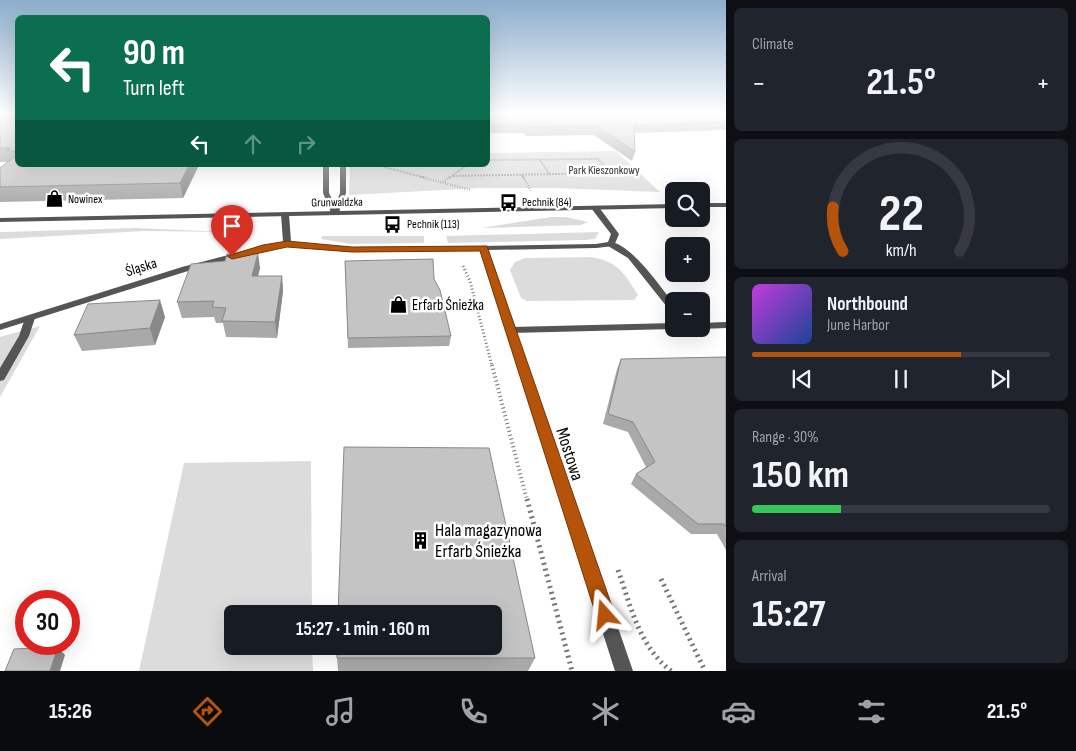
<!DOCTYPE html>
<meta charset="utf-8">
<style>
body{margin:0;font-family:"Sofia Sans Condensed",sans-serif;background:#20242c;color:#f1f3f6;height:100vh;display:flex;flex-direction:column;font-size:19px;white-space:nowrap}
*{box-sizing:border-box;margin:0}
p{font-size:16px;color:#9ea1a6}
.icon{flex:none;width:28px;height:28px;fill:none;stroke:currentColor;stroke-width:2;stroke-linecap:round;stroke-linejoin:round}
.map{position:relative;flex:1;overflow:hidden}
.sheet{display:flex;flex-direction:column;gap:8px;padding:8px;background:#0d0f14;width:350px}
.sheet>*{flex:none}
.hud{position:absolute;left:15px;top:15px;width:475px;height:152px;border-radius:8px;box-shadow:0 5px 20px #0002;background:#0b6e4f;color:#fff;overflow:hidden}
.fabs{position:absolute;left:665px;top:182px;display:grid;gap:10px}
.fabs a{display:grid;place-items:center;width:45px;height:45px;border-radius:8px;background:#171b24;box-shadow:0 5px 20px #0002;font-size:25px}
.speed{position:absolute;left:15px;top:590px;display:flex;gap:10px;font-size:25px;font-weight:700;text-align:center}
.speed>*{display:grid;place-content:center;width:65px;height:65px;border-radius:50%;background:#171b24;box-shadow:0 5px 20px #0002;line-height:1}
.speed .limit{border:8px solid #d22;background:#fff;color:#111}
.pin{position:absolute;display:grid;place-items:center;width:42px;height:42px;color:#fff;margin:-51px -21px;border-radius:50% 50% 50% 0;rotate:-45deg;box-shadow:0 0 5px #0007}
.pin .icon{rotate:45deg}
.me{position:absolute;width:55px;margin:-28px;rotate:342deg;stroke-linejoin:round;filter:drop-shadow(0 0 4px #0008)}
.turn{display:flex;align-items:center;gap:18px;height:105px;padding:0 25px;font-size:22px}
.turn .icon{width:65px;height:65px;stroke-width:2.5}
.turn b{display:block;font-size:35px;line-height:42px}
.lanes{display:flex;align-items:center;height:48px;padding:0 25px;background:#0003;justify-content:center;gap:25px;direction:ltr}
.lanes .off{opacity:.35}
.big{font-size:38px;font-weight:700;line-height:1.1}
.sheet .widget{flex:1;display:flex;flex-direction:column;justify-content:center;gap:8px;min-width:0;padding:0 18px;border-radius:8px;background:#20242c}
.sheet .dial{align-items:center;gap:0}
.dial svg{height:130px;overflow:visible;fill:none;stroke:#363941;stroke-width:7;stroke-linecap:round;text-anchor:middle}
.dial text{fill:#f1f3f6;stroke:none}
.song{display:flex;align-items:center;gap:15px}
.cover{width:60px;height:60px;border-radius:8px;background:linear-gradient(135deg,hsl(290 70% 55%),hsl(220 70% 35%))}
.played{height:5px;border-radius:2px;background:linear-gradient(90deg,#b45309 70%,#363941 70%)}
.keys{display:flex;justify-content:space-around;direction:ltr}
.heat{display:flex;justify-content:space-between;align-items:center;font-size:28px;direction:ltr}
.charge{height:8px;border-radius:4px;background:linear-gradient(90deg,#34c759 30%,#363941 0)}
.trip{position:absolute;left:224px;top:605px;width:278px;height:50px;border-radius:8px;background:#171b24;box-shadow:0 5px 20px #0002;font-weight:700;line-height:50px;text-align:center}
.dock{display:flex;height:80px;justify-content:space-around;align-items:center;background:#090b0e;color:#9ea1a6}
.dock .icon{width:35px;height:35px}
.dock .on{color:#b45309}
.dock b{font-size:22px;color:#f1f3f6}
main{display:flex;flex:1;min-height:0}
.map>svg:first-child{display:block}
.green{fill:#dcdcdc}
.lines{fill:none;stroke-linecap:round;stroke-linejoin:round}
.path-far4{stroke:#777;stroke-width:2;stroke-dasharray:0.5 1;stroke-linecap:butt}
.path-far3{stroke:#777;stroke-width:2.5;stroke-dasharray:0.5 2;stroke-linecap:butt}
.path-far2{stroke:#777;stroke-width:3;stroke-dasharray:1 2.5;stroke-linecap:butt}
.path-far1{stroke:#777;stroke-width:4;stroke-dasharray:1 3;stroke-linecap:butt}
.path{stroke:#777;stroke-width:5;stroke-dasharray:2 4;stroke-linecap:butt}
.service{fill:#555;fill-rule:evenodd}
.minor{fill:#555;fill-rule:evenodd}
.tertiary{fill:#555;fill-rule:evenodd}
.wall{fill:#a9a9a9}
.shaded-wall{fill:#898989}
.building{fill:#c4c4c4;stroke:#898989}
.route{fill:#b45309;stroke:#753606}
.labels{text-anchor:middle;stroke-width:5;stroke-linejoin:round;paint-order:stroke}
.far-park-label{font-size:12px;fill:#333;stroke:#fff}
.far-poi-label{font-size:12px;fill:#000;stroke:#fff;text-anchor:start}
.far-street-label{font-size:12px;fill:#000;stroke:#fff}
.street-label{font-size:15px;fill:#000;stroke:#fff}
.poi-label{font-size:15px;fill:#000;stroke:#fff;text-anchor:start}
.near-street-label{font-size:18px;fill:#000;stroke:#fff}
.near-poi-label{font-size:18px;fill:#000;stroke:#fff;text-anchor:start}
</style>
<main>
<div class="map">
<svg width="726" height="671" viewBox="0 0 726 671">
<rect width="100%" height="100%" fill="#fff"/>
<g class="green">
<path d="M 616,151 L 660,192 L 555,188 L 480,188 L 349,195 L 350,165 L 488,165 L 488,153 Z"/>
<path d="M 551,217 L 566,217 L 588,222 L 581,225 L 481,228 Z"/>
<path d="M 135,228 L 231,232 L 144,231 L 0,239 L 0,232 L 3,232 Z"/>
<path d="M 599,232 L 595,239 L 584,240 L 448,243 L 446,236 Z"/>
<path d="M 322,236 L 424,236 L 424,243 L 351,244 L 321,239 Z"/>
<path d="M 590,257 C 618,261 624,273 638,295 L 634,300 L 527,301 L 521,298 L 510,270 L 515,262 L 525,258 Z"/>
<path d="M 40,326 L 0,397 L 0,337 Z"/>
<path d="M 311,461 L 312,614 L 232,614 L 232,646 L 312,646 L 313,671 L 139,671 L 184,463 Z"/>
</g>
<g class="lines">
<g class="path-far4">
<path d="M 540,160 L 550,175"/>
<path d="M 377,165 L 426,178"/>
<path d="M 522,175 L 524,178"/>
<path d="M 453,176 L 611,173 L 598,159 L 488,160"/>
<path d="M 449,178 L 467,165"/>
</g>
<g class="path-far3">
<path d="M 421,177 L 471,190"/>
<path d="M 523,177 L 531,191"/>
<path d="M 443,182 L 450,177"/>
</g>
<path class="path-far2" d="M 463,266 L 470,281 L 492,366"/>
<path class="path-far1" d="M 492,365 L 527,500"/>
<g class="path">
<path d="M 527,499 L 572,671"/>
<path d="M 618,570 C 631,607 639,646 671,671"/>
<path d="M 661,579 L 705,671"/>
</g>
<g class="service">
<path d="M 608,242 C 629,240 661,288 674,304 L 674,313 L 671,312 L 628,258 L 608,246 Z"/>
<path d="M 30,315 L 35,318 L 29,336 L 4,380 L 0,381 L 0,368 L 19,336 L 25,318 Z"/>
<path d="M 726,322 L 726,328 L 701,329 L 700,329 L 701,329 L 701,323 Z"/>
<path d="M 674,323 L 674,329 L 675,329 L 674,329 L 511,333 L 506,330 L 511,327 Z"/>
</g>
<g class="minor">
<path d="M 323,165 L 329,165 L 329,193 L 335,205 L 340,193 L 340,165 L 346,165 L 346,193 L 338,215 L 332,215 L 323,193 Z"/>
<path d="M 592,206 L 598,206 L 619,234 L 614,246 L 596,248 L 488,250 L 633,671 L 615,671 L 480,250 L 352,252 L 287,246 L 264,250 L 188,271 L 0,330 L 0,324 L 182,267 L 263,246 L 283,242 L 281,214 L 285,212 L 289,214 L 291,242 L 352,248 L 596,244 L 608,242 L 611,234 L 591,208 Z"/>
</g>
<g class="tertiary">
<rect x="701" y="203" width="25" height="4"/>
<path d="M 674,204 L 674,208 L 0,222 L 0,218 Z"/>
</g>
</g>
<g class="wall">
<path d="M 0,113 L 18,113 L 18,165 L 199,165 L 183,198 L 0,202 L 0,168 L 8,162 L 0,162 Z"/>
<path d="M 488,113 L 726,113 L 726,130 L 634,133 L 635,152 L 632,161 L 594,135 L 526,136 L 524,133 L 488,133 Z"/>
<path d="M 345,261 L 434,279 L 451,336 L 449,346 L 348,348 Z"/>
<path d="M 260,268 L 258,276 L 282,276 L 283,291 L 277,338 L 226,337 L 223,323 L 216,323 L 214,317 L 182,318 L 177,302 Z"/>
<path d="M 165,317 L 155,345 L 82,351 L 74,335 Z"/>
<path d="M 726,357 L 726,550 L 717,534 L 691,534 L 631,484 L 636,474 L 646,467 L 628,432 L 603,424 L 617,369 L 621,359 Z"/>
<path d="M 337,658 L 535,658 L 528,671 L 338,671 Z"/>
</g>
<g class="shaded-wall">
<path d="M 189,165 L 199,165 L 183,198 L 180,183 Z"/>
<path d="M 258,253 L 260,268 L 254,291 L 252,276 Z"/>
<path d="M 282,276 L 283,291 L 277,338 L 275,322 Z"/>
<path d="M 160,300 L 165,317 L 155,345 L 150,328 Z"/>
<path d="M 58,647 L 65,655 L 60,671 L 50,671 Z"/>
</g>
<g class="building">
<path d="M 0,113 L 18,113 L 18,151 L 6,151 L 11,148 L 0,148 Z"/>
<path d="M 488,113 L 726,113 L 726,122 L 634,125 L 635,152 L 597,126 L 528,127 L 525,124 L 488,124 Z"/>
<path d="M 18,154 L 18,165 L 189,165 L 180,183 L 0,187 L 0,168 Z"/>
<path d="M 258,253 L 252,276 L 282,276 L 275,322 L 222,321 L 226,308 L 212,307 L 214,301 L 177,302 L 191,264 L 225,261 L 227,254 Z"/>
<path d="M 433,259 L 434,279 L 440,290 L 451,336 L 348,338 L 345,261 Z"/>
<path d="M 160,300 L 150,328 L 74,335 L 88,304 Z"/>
<path d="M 726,357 L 726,527 L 724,524 L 698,524 L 636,474 L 655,462 L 633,422 L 608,414 L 621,359 Z"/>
<path d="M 344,447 L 489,448 L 535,658 L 337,658 L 337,646 L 492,646 L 492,614 L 338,614 Z"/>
<path d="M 58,647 L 50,671 L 5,671 L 14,649 Z"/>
</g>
<linearGradient id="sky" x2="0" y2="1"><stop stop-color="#8cadcc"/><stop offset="0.55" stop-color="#fff"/><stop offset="1" stop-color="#fff" stop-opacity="0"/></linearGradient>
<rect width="726" height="207" fill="url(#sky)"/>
<path class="route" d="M 287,241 L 352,247 L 487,246 L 615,615 L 612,621 L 605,624 L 599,621 L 596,615 L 480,251 L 352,252 L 287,247 L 232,259 L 227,256 L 263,245 Z"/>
<defs>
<symbol id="shop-bare" viewBox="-9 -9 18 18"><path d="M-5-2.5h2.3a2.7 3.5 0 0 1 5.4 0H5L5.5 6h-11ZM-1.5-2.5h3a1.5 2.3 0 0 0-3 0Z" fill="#000" stroke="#fff" stroke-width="2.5" paint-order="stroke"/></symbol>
<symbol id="bus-bare" viewBox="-9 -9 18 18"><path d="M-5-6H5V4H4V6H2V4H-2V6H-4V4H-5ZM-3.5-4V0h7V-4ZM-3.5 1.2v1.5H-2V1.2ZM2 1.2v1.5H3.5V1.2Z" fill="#000" stroke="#fff" stroke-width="2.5" paint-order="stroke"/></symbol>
<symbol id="building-bare" viewBox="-9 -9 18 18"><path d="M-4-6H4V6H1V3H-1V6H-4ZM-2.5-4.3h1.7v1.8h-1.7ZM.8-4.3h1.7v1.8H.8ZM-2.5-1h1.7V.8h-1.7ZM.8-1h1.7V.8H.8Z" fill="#000" stroke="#fff" stroke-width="2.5" paint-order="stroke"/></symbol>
</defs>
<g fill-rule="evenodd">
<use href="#shop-bare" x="42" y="186" width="25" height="25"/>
<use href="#bus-bare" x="496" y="190" width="25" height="25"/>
<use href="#bus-bare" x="380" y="212" width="25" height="25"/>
<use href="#shop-bare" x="386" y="292" width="25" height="25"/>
<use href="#building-bare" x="408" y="528" width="25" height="25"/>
</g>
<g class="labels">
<g class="far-park-label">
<text x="604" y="174">Park Kieszonkowy</text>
</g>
<g class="far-poi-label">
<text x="68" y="203">Nowinex</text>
<text x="522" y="206">Pechnik (84)</text>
<text x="407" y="228">Pechnik (113)</text>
</g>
<g class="far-street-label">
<text transform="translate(337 202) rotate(-1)" y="4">Grunwaldzka</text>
</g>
<g class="street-label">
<text transform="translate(141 267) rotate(-17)" y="5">Śląska</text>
</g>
<g class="poi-label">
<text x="412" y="310">Erfarb Śnieżka</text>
</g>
<g class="near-street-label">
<text transform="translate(570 454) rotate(72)" y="6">Mostowa</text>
</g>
<g class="near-poi-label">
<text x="435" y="536">Hala magazynowa<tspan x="435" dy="21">Erfarb Śnieżka</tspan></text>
</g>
</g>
</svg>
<div class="fabs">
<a><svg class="icon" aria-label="search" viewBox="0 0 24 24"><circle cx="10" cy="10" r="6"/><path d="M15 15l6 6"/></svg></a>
<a>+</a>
<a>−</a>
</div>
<div class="speed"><div class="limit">30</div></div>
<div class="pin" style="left:232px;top:256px;background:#d93025"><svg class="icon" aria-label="arrive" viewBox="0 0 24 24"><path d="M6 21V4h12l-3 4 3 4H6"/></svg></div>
<svg class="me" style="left:605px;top:615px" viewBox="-20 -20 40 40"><path d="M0-17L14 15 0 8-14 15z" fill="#b45309" stroke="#fff" stroke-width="4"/></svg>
<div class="trip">15:27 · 1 min · 160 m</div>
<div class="hud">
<div class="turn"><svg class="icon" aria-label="left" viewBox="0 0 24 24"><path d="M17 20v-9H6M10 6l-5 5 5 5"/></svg><div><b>90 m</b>Turn left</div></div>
<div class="lanes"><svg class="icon" aria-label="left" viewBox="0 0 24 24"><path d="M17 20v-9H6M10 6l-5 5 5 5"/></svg><svg class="icon off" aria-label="ahead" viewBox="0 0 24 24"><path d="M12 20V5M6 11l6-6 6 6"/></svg><svg class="icon off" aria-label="right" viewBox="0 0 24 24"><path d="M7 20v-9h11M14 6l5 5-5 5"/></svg></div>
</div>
</div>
<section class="sheet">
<div class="widget"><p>Climate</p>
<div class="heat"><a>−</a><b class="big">21.5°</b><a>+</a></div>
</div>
<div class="widget dial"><svg viewBox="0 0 100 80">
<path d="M14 69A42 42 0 1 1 86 69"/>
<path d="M14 69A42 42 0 0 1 8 42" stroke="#b45309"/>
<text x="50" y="56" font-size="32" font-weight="700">22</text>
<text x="50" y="72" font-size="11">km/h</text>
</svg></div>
<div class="widget">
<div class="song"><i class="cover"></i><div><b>Northbound</b><p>June Harbor</p></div></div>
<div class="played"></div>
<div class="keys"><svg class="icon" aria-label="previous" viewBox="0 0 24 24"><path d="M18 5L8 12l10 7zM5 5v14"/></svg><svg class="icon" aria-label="pause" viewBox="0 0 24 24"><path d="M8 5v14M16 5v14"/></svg><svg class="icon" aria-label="next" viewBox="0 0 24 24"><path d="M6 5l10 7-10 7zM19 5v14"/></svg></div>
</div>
<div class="widget"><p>Range · 30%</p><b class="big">150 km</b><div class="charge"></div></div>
<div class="widget"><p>Arrival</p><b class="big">15:27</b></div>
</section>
</main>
<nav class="dock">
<b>15:26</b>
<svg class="icon on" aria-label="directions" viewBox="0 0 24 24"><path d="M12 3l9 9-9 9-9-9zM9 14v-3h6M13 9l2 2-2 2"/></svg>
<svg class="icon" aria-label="music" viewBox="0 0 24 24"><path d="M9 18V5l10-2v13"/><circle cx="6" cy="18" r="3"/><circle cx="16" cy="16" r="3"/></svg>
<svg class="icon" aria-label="phone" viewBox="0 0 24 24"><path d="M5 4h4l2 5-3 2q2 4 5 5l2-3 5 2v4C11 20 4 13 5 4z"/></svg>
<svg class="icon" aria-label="climate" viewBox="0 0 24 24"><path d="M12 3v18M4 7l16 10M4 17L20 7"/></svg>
<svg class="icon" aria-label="car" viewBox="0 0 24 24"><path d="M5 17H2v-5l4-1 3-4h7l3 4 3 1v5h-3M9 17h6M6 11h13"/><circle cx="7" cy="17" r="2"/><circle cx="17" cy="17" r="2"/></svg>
<svg class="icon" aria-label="filters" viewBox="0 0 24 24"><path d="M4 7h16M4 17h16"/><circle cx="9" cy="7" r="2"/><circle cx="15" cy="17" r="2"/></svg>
<b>21.5°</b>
</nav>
